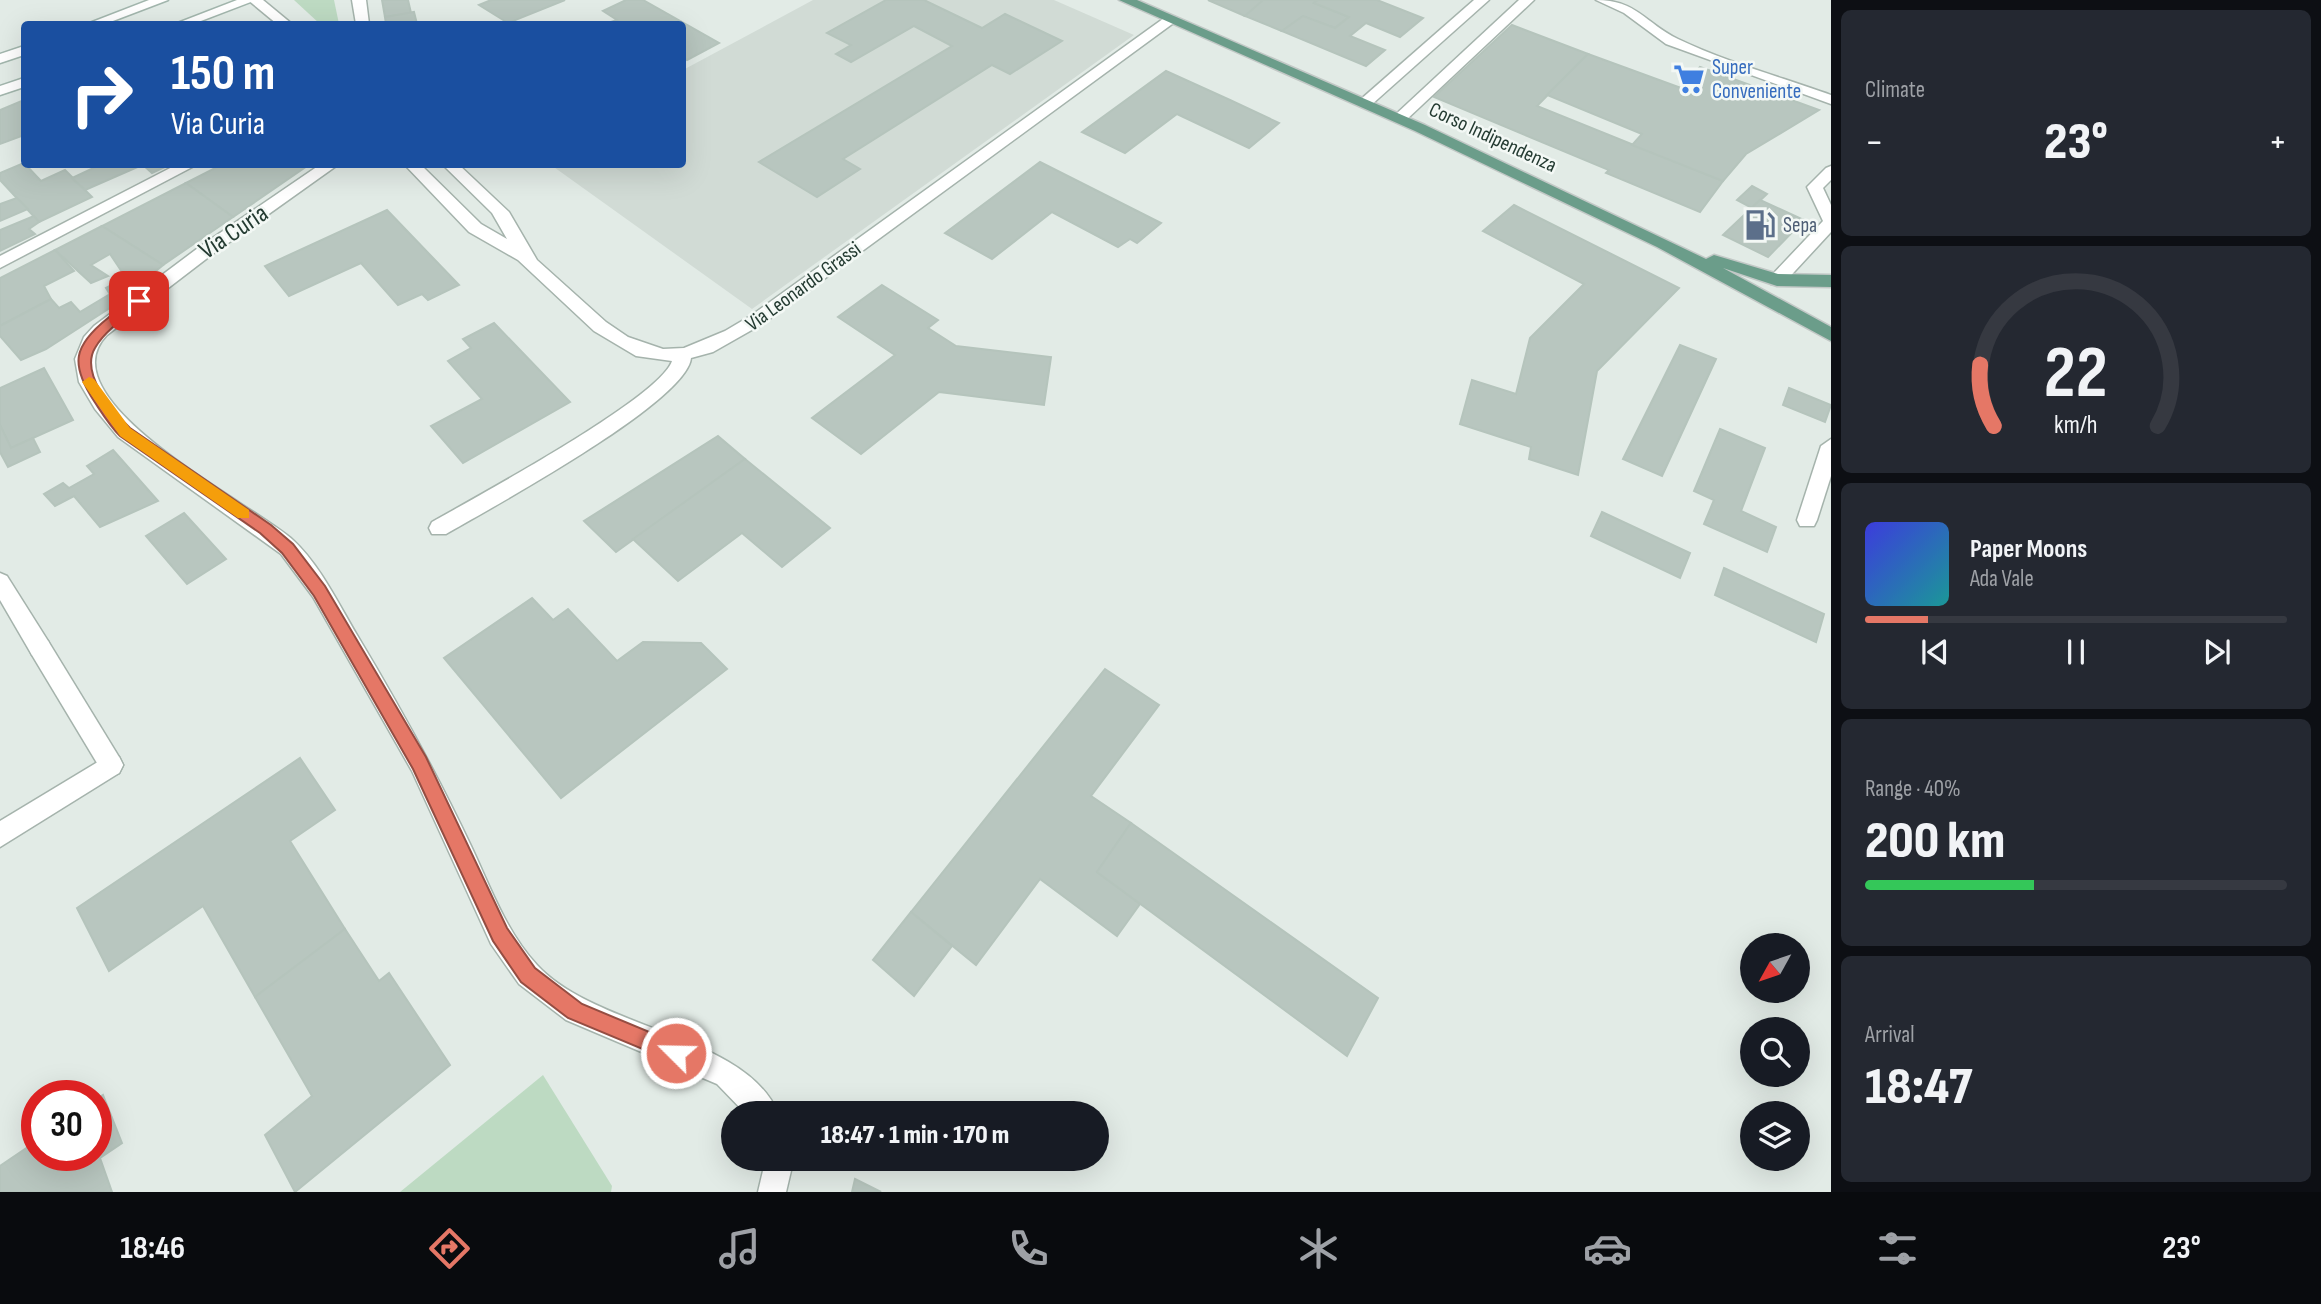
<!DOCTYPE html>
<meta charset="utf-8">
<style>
body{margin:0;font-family:"Sofia Sans Condensed",sans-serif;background:#242831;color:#f1f3f6;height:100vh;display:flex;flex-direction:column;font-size:26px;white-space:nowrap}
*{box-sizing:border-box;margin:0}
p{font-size:23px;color:#9ea1a6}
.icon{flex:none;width:38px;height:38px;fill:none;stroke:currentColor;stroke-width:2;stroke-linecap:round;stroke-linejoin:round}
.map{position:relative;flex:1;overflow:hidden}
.sheet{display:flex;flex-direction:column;gap:10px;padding:10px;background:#0d0f14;width:490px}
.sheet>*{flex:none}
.banner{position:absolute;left:21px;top:21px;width:665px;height:147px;border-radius:7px;box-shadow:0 7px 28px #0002;background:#1a4fa0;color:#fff;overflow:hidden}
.needle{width:46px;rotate:230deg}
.buttons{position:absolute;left:1740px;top:933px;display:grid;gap:14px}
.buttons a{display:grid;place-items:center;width:70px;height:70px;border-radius:50%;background:#171b24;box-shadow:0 7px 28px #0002;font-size:35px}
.speed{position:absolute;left:21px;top:1080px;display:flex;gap:14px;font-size:35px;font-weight:700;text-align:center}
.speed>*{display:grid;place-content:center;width:91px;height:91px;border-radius:50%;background:#171b24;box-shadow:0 7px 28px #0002;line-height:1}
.speed .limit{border:10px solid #d22;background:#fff;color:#111}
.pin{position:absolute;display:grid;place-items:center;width:60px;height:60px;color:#fff;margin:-30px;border-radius:14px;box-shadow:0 4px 10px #0006}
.me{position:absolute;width:77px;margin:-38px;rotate:293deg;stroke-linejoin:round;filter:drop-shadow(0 0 5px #0008)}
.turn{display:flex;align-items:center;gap:24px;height:147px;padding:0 35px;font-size:32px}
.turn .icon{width:91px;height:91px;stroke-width:2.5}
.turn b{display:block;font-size:49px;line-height:60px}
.big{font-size:52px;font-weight:800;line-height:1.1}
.sheet .widget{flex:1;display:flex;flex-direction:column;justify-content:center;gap:10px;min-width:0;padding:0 24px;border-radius:10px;background:#242831}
.sheet .dial{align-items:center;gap:0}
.dial svg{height:182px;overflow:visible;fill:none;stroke:#363941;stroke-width:7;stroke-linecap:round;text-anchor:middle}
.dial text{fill:#f1f3f6;stroke:none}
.song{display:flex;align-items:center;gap:21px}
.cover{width:84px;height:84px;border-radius:10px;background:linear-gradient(135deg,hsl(240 70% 55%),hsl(180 70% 35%))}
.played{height:7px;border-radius:4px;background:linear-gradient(90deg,#e57766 15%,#363941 15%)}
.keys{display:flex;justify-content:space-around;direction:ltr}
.heat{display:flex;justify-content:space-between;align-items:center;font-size:38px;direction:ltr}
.charge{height:10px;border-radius:5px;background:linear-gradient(90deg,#34c759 40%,#363941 0)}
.trip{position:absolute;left:721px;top:1101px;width:388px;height:70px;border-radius:35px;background:#171b24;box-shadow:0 7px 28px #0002;font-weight:800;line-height:70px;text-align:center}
.dock{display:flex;height:112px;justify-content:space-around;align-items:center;background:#090b0e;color:#9ea1a6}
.dock .icon{width:49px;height:49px}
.dock .active{color:#e57766}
.dock b{font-size:32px;color:#f1f3f6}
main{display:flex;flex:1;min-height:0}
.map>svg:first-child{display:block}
.built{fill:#d1dbd5}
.green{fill:#bddac2}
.building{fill:#b8c6bf;stroke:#b5c4bc;stroke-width:2}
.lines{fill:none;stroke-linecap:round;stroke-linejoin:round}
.lane-casing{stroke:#a5b3ac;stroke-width:3}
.street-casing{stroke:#a5b3ac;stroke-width:3}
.secondary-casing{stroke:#a2b6ad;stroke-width:3}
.primary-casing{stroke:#c2c8c6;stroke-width:3}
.lane{fill:#fff;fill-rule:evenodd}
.street{fill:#fff;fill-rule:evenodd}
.secondary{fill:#fff;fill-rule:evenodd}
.primary{fill:#6b9d8a;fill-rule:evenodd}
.route{fill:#e57766;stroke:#954d42;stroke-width:2}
.slow{fill:#f59e0b}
.labels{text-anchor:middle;stroke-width:5;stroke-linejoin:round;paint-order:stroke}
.far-shop-label{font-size:21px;fill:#366cbe;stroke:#f3f8f5;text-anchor:start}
.far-street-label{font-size:21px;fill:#243b32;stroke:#f3f8f5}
.far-service-label{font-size:21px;fill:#4e5e75;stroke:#f3f8f5;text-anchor:start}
.street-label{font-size:26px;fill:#243b32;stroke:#f3f8f5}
</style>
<main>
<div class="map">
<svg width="1831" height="1192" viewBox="0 0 1831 1192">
<rect width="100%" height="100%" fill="#e2ebe6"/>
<path class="built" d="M 813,0 L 1054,0 L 1134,35 L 752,309 L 551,165 L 682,164 L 683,70 Z"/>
<g class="green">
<path d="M 294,0 L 334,0 L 339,24 L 320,24 Z"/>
<path d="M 543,1075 L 612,1186 L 611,1192 L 400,1192 Z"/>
</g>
<g class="building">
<path d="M 382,0 L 408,0 L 411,13 L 385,17 Z"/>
<path d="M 491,0 L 565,0 L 508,23 L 479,5 Z"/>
<path d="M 626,0 L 643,0 L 719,43 L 687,60 L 682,57 L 682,24 L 611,22 L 617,20 L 603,11 Z"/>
<path d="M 886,0 L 924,0 L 982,28 L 1005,14 L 1062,41 L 1010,74 L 992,65 L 843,159 L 860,169 L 817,197 L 759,162 L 952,46 L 914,26 L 851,62 L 836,54 L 851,45 L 827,33 Z"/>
<path d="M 1208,0 L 1263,0 L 1265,1 L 1245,16 Z"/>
<path d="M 1263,0 L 1318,0 L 1314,3 L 1349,17 L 1335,28 L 1303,16 L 1282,31 L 1245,16 Z"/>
<path d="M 1318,0 L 1377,0 L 1423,18 L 1400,37 L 1366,23 L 1350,36 L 1385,50 L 1366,66 L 1282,31 L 1303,16 L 1335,28 L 1349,17 L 1314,3 Z"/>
<path d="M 414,12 L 417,24 L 386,24 L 385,17 Z"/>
<path d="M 1512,25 L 1588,54 L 1537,106 L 1723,181 L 1700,212 L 1606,173 L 1609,170 L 1434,97 Z"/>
<path d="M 1588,54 L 1681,88 L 1700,67 L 1819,110 L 1746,154 L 1723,181 L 1632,145 L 1642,134 L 1547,95 Z"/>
<path d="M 1166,71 L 1230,100 L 1279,123 L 1249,148 L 1177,114 L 1125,153 L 1082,132 Z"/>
<path d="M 24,100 L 24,135 L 0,144 L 0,110 Z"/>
<path d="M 1040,162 L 1161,223 L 1137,243 L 1130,239 L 1118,247 L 1052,212 L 992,259 L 945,233 Z"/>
<path d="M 24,163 L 41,181 L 65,170 L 92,197 L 39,222 L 0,180 L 0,173 Z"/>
<path d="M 102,164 L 142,164 L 142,165 L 85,190 L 72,178 Z"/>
<path d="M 142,164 L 171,164 L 152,173 Z"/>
<path d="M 223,164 L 310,164 L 233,217 L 186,183 Z"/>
<path d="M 186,183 L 233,217 L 163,265 L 102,226 Z"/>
<path d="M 1752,186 L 1767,194 L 1752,208 L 1737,200 Z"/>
<path d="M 17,198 L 28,209 L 0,221 L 0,204 Z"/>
<path d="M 1760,200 L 1804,220 L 1768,257 L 1723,235 Z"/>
<path d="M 1514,205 L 1679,288 L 1597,371 L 1578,475 L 1529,459 L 1531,447 L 1460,424 L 1472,380 L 1516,394 L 1530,338 L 1584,284 L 1483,231 Z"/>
<path d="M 387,210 L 459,285 L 428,300 L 422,294 L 398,305 L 361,263 L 289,296 L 265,266 Z"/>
<path d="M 34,216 L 39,222 L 29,229 L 35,234 L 0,251 L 0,230 Z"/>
<path d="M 102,226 L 163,265 L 116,304 L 106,288 L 126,278 L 110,254 L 91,265 L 108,276 L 91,283 L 55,250 Z"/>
<path d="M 55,250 L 74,271 L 44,286 L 51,299 L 0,326 L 0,278 Z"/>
<path d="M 882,285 L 938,320 L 928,328 L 956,346 L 1051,357 L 1044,405 L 939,392 L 861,454 L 812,418 L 895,355 L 838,317 Z"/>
<path d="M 110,294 L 116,304 L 46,349 L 21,360 L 0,336 L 0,326 L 51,299 L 59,308 L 71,302 L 80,312 Z"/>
<path d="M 494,323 L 570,402 L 463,463 L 431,426 L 482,399 L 448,361 L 471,348 L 463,339 Z"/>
<path d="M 1680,345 L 1716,359 L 1662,476 L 1623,459 Z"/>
<path d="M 44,368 L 73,420 L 11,448 L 0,425 L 0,388 Z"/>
<path d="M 1789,388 L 1831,405 L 1825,422 L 1783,405 Z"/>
<path d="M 0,425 L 11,448 L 33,438 L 40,452 L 8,467 L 0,452 Z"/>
<path d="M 1720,429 L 1765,448 L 1741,511 L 1776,527 L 1767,552 L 1704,524 L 1714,500 L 1694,491 Z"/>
<path d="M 718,436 L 745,459 L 616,552 L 584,521 Z"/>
<path d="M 113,450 L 158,501 L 100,527 L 74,496 L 55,506 L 44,494 L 63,483 L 69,488 L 94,474 L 87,466 Z"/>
<path d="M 745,459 L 830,528 L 782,567 L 742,533 L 678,581 L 633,539 Z"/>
<path d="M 1602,512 L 1690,553 L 1680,578 L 1591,536 Z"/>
<path d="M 184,513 L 226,559 L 187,584 L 146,536 Z"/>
<path d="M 1724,568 L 1824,614 L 1816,642 L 1715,595 Z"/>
<path d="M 532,598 L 553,620 L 568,609 L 617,661 L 643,642 L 701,643 L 727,669 L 561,798 L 444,658 Z"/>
<path d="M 1105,669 L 1159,705 L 1091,796 L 1131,823 L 1097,872 L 1140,904 L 1117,936 L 1040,879 L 976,965 L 911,912 Z"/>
<path d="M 300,758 L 335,810 L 290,841 L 345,929 L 255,997 L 203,906 L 109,971 L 77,908 Z"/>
<path d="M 1131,823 L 1378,998 L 1347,1056 L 1097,872 Z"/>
<path d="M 911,912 L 952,946 L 914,996 L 873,960 Z"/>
<path d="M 345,929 L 379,981 L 389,973 L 450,1065 L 295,1192 L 265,1135 L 312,1096 L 255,997 Z"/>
<path d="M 103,1095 L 122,1143 L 100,1158 L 112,1192 L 0,1192 L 0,1166 L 37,1141 L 37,1155 L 96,1155 L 96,1099 Z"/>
<path d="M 855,1179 L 881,1192 L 852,1192 Z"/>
</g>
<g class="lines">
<defs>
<g id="lane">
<path d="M 1519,0 L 1534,0 L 1405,121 L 1395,121 L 1395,115 Z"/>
<path d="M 1596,0 C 1637,0 1645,23 1678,39 C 1726,62 1781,77 1831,95 L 1831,104 L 1666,44 L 1624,13 Z"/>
<path d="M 1831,166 L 1831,180 L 1823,188 L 1831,205 L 1831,232 L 1783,284 L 1771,284 L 1769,280 L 1771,276 L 1823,221 L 1807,187 L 1826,168 Z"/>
<path d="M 40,639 L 48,641 L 119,757 L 123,765 L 119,773 L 111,776 L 103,773 L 32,655 L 29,648 L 32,641 Z"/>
</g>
<g id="street">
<path d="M 248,0 L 263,0 L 292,24 L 277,24 Z"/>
<path d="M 352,0 L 366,0 L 369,24 L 356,24 Z"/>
<path d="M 1474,0 L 1489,0 L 1370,106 L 1360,106 L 1360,100 Z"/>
<path d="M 1167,16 L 1179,19 L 764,323 L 713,352 L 691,358 C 687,402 489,509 446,534 L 432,534 L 429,528 L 432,522 C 474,498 660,398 672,361 L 636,356 L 594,331 L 518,260 L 469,232 L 404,164 L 420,164 L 481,224 L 507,239 L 492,213 L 442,164 L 458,164 L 509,212 L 537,260 L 606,322 L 628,337 L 663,349 L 684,348 L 725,331 L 752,315 Z"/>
<path d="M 178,164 L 198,164 L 0,268 L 0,256 Z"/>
<path d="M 321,164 L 339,164 L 210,256 L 107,335 C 43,400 253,504 293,540 C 320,565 338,603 357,635 C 399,705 436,772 471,846 C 490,886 506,932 537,965 C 597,1030 745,1034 778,1113 L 745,1113 L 717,1084 L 566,1020 L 519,984 L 491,944 L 412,771 L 313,597 L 281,554 L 118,437 L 95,409 L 79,382 L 75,359 L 84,337 L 94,326 L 198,248 Z"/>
<path d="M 1831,439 L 1831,476 L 1817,520 L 1814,526 L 1800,526 L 1797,520 L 1821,446 Z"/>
<path d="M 0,573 L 7,576 L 48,641 L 51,648 L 48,655 L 40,657 L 32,655 L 0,600 Z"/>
<path d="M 111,754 L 119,757 L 123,765 L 119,773 L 0,847 L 0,821 Z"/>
<path d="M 766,1158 L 794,1158 L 786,1192 L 758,1192 Z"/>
</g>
<g id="secondary">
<path d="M 149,0 L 168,0 L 105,24 L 87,24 Z"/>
<path d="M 237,0 L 256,0 L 193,24 L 175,24 Z"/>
<path d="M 24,46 L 24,55 L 0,63 L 0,54 Z"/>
<path d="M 24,78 L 24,87 L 0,95 L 0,86 Z"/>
</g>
<path id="primary" d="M 1119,0 L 1137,0 L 1425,125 L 1706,259 L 1714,255 L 1778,274 L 1831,275 L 1831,287 L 1777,286 L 1723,268 L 1831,327 L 1831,341 L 1657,247 L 1415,131 Z"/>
</defs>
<use href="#lane" class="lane-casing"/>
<use href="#street" class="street-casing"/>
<use href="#secondary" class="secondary-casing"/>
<use href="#primary" class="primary-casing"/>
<use href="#lane" class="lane"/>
<use href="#street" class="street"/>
<use href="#secondary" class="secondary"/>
<use href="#primary" class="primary"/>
</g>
<path class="route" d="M 139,296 L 143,298 L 143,304 C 127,316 105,330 95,348 C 80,373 112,411 130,428 L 271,525 L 293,544 L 325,586 L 426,757 L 507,928 L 535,968 L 582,1004 L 683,1046 L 686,1053 L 683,1060 L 676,1063 L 568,1018 L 521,982 L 493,941 L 413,769 L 314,596 L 282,553 L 260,533 L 120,436 C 109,425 102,413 94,401 C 70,364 73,346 108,318 C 117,311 127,300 139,296 Z"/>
<path class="slow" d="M 89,377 L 94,379 L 130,428 L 249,510 L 249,518 L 238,518 L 120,436 L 82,382 Z"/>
<defs>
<symbol id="supermarket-bare" viewBox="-9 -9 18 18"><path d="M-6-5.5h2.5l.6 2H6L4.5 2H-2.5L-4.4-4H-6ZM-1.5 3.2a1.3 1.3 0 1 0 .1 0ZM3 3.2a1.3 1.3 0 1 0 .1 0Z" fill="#3f7fe0" stroke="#f3f8f5" stroke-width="2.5" paint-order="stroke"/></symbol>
<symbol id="fuel-bare" viewBox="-9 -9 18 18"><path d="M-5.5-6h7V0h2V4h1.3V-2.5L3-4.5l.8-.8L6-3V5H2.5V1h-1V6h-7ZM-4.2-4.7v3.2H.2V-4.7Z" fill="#5c6f8a" stroke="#f3f8f5" stroke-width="2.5" paint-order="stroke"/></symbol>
</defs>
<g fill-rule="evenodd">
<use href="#supermarket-bare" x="1667" y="57" width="44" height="44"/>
<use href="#fuel-bare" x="1738" y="203" width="44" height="44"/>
</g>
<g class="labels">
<g class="far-shop-label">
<text x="1712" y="74">Super<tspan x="1712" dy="24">Conveniente</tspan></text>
</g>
<g class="far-street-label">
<text transform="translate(1493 137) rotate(25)" y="7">Corso Indipendenza</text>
<text transform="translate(803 286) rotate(-36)" y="7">Via Leonardo Grassi</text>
</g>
<g class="far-service-label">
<text x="1783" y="232">Sepa</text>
</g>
<g class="street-label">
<text transform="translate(233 231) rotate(-34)" y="9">Via Curia</text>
</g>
</g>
</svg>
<div class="buttons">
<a><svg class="needle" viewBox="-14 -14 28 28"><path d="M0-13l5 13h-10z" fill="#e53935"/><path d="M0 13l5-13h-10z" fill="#9ea1a6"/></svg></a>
<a><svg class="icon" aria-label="search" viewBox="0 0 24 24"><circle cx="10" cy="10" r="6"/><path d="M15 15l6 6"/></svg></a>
<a><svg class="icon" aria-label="layers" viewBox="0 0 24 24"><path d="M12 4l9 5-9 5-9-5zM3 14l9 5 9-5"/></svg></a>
</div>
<div class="speed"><div class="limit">30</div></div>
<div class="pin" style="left:139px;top:301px;background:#d93025"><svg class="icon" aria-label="arrive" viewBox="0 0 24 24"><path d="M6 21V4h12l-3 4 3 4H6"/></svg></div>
<svg class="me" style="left:676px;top:1053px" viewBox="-20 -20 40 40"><circle r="17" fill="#e57766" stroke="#fff" stroke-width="3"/><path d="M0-11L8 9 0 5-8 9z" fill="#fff"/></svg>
<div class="trip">18:47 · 1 min · 170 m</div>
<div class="banner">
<div class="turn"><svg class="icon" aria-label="right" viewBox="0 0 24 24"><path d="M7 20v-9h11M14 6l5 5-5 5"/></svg><div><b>150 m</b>Via Curia</div></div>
</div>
</div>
<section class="sheet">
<div class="widget"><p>Climate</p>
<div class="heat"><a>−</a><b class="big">23°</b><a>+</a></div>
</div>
<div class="widget dial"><svg viewBox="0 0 100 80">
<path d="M14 69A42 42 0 1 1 86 69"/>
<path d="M14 69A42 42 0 0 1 8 42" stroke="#e57766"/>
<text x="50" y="56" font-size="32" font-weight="700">22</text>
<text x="50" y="72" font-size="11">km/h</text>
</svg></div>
<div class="widget">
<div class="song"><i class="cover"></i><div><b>Paper Moons</b><p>Ada Vale</p></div></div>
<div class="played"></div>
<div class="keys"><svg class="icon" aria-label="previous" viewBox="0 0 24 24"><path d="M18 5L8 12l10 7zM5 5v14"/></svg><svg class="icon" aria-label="pause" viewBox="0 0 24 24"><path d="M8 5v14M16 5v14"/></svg><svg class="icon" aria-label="next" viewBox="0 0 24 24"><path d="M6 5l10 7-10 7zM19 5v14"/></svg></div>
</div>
<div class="widget"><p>Range · 40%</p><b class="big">200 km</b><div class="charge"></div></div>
<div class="widget"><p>Arrival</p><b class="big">18:47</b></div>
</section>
</main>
<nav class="dock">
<b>18:46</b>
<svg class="icon active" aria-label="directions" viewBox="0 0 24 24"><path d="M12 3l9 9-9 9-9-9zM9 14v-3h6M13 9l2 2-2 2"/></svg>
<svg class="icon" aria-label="music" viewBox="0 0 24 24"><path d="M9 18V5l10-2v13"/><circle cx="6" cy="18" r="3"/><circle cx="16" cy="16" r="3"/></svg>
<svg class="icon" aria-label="phone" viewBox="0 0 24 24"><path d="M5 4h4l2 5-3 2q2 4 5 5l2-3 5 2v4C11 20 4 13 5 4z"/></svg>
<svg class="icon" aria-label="climate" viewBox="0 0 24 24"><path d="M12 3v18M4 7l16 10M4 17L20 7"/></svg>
<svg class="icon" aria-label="car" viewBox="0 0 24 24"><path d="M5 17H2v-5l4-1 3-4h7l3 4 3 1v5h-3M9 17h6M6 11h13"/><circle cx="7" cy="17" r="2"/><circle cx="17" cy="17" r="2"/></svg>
<svg class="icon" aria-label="filters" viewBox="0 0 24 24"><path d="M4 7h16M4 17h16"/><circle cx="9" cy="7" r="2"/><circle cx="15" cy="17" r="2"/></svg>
<b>23°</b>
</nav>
